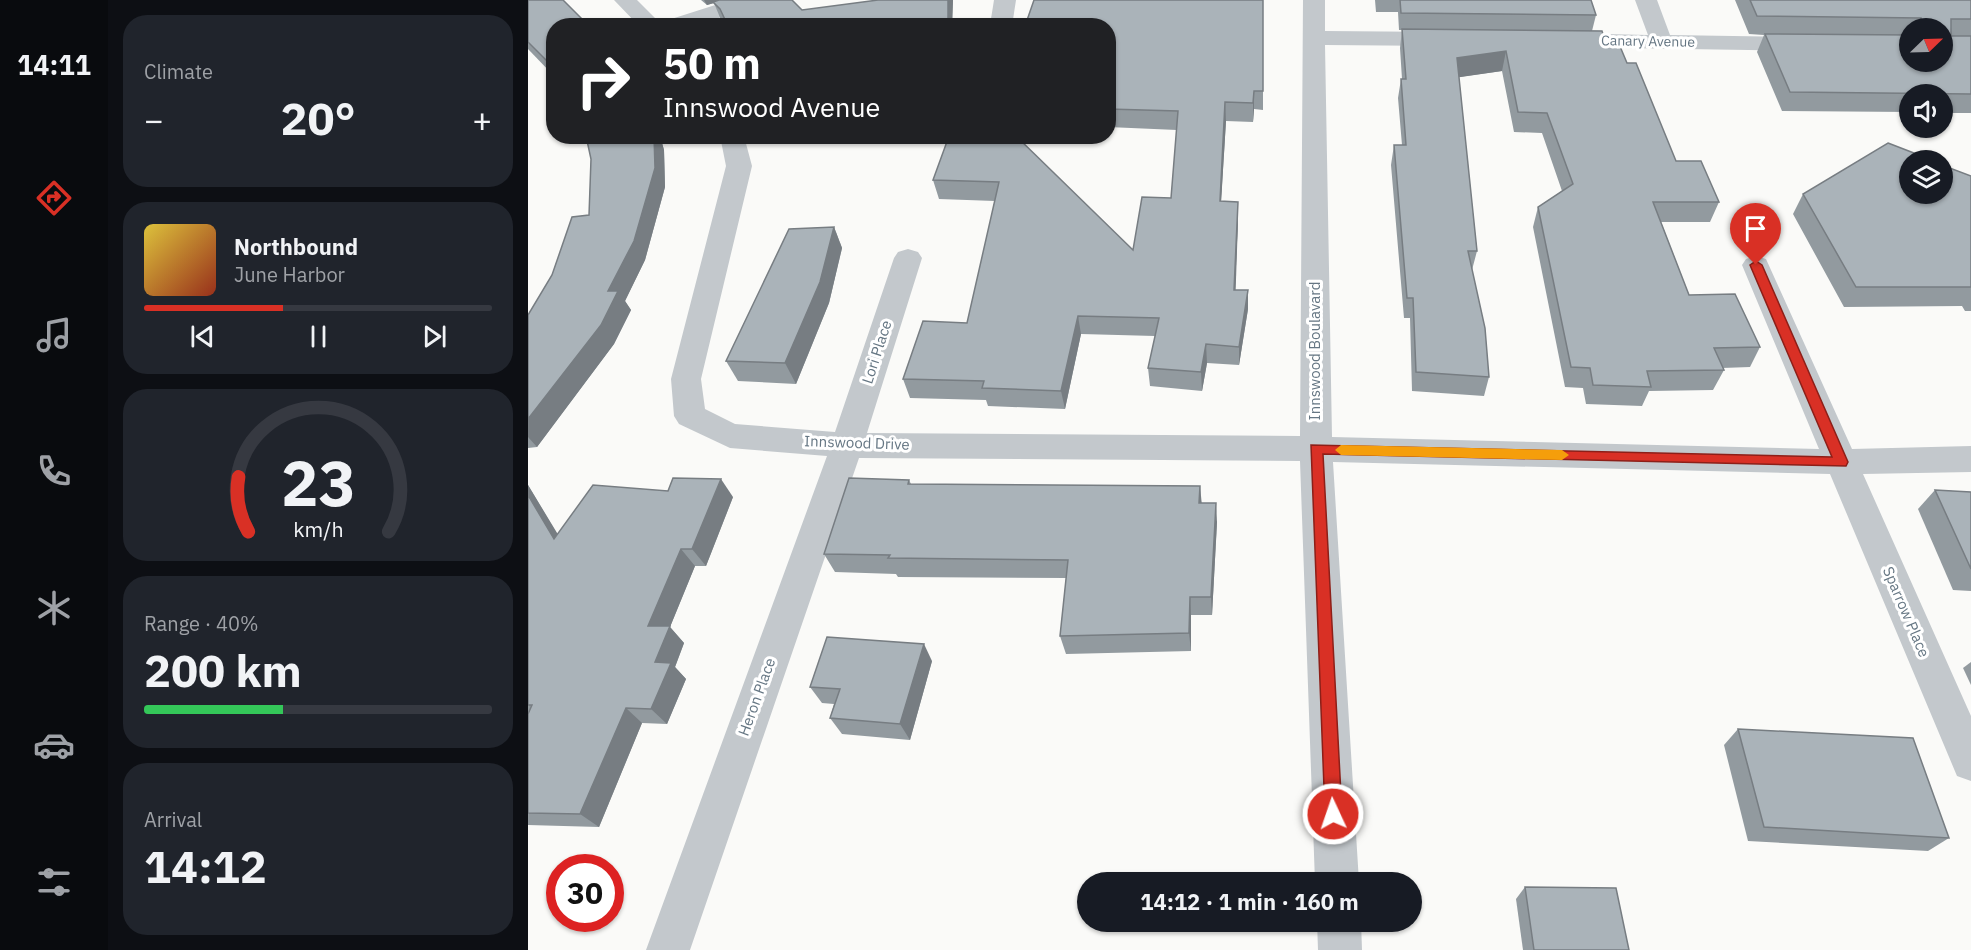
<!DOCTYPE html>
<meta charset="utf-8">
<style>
body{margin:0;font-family:"IBM Plex Sans",sans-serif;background:#20242c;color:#f1f3f6;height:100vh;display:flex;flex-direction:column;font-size:22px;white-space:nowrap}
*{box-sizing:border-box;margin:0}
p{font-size:20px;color:#9ea1a6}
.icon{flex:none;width:33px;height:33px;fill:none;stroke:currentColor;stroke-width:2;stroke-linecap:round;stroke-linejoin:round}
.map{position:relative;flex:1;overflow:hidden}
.sheet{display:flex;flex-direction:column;gap:15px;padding:15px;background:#0d0f14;width:420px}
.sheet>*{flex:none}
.hud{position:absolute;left:18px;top:18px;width:570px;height:126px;border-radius:24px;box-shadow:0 2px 4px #0004;background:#202124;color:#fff;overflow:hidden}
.needle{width:39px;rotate:67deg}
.fabs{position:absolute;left:1371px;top:18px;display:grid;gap:12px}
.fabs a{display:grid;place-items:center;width:54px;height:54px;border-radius:50%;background:#171b24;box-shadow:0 2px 4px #0004;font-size:30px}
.speed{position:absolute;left:18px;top:854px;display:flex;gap:12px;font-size:30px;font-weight:700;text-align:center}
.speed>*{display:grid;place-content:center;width:78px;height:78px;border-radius:50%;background:#171b24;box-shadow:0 2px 4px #0004;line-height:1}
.speed .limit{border:9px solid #d22;background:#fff;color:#111}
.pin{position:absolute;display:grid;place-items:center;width:51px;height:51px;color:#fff;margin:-62px -26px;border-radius:50% 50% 50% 0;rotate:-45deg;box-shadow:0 0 6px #0007}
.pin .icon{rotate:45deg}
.me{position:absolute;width:66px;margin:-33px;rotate:357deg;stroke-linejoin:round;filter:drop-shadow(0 0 4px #0008)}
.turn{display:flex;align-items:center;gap:21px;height:126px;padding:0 18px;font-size:27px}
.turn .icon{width:78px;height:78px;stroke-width:2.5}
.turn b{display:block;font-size:42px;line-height:51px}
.big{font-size:45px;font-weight:800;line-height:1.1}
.sheet .widget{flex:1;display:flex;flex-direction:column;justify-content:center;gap:9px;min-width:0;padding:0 21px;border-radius:24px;background:#20242c}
.sheet .dial{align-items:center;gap:0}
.dial svg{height:156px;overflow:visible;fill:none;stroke:#363941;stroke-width:7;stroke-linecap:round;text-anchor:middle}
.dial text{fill:#f1f3f6;stroke:none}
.song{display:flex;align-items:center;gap:18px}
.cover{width:72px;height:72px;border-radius:9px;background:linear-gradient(135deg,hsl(50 70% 55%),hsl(10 70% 35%))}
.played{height:6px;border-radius:3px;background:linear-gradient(90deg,#d93025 40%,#363941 40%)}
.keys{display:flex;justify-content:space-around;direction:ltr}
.heat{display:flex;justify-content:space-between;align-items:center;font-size:33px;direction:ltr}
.charge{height:9px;border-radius:4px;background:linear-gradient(90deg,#34c759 40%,#363941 0)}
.trip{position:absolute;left:549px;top:872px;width:345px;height:60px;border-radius:30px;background:#171b24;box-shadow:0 2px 4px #0004;font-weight:800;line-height:60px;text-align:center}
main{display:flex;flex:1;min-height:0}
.tab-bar{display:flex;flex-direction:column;width:108px;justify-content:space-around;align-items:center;background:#090b0e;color:#9ea1a6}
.tab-bar .icon{width:42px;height:42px}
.tab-bar .current{color:#d93025}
.tab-bar b{font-size:27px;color:#f1f3f6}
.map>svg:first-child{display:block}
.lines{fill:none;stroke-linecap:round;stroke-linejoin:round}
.minor{fill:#c3c8cc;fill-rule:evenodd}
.wall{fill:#929a9f;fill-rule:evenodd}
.shaded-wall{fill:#777d82}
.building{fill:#aab3b9;stroke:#777d82;stroke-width:1.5}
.route{fill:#d93025;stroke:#8d1f18;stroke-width:1.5}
.slow{fill:#f59e0b}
.labels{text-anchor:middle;stroke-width:6;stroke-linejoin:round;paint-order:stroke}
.far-street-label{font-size:14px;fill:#657683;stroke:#fff}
.street-label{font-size:15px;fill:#657683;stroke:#fff}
</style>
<main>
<nav class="tab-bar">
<b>14:11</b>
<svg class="icon current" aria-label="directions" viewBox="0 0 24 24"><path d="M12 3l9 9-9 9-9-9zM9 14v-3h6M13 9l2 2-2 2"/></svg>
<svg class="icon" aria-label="music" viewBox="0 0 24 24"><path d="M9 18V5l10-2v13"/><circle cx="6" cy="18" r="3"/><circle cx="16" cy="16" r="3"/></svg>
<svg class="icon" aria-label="phone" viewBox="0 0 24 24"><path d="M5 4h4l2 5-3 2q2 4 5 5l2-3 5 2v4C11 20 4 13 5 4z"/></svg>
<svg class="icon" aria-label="climate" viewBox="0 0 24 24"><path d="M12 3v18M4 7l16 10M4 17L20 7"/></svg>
<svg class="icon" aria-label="car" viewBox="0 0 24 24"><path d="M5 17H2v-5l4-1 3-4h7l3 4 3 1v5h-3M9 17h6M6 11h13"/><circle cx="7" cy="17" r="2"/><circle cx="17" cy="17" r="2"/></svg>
<svg class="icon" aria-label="filters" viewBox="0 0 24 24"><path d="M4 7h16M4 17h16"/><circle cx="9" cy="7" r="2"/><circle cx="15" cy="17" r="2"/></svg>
</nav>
<section class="sheet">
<div class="widget"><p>Climate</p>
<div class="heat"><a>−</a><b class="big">20°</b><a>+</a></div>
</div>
<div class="widget">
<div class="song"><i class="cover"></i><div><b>Northbound</b><p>June Harbor</p></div></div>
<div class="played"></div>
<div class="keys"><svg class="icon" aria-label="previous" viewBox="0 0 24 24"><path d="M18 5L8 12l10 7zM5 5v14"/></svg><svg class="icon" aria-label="pause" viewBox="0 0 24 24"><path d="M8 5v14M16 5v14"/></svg><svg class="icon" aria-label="next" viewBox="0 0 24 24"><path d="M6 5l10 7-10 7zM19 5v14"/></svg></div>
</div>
<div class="widget dial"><svg viewBox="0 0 100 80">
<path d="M14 69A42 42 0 1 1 86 69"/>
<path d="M14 69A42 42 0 0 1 9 41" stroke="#d93025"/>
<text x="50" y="56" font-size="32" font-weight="700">23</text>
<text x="50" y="72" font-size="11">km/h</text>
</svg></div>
<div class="widget"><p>Range · 40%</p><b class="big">200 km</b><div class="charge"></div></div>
<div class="widget"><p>Arrival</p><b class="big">14:12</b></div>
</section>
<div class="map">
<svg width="1443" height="950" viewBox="0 0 1443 950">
<rect width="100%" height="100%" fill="#fafaf8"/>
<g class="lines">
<g class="minor">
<path d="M 86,0 L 109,0 L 134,25 L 137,21 L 203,0 L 235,0 L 231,4 L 168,26 L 111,26 Z"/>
<path d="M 466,0 L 488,0 L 484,26 L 462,25 Z"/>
<path d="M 775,0 L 797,0 L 797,31 L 916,32 L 924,34 L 927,39 L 924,44 L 916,46 L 797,45 L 804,437 L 1291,449 L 1214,265 L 1218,259 L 1228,256 L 1238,259 L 1324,449 L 1443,446 L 1443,472 L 1335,474 L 1443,716 L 1443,781 L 1429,776 L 1302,474 L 805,462 L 831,882 L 787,882 L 772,461 L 331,458 L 162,950 L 118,950 L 299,456 L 202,448 L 151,424 L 146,416 L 143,379 L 198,166 L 192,136 L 216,136 L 224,166 L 173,379 L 177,409 L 207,424 L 307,432 L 366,258 L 370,252 L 380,249 L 390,252 L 394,258 L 339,433 L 772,436 Z"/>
<path d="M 1107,0 L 1129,0 L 1142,35 L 1276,37 L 1284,39 L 1287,44 L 1284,49 L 1276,51 L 1031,47 L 1023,45 L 1020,40 L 1023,35 L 1031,33 L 1120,35 Z"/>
<path d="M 789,921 L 833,921 L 834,950 L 790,950 Z"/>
</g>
</g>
<g class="wall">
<path d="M 0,0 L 26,26 L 26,76 L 0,49 Z"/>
<path d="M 173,0 L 264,0 L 274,10 L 425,0 L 424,26 L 198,26 L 193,20 L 186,3 L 179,5 Z"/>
<path d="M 735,0 L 735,110 L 726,109 L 725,122 L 698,121 L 693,201 L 710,221 L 707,290 L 720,309 L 711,365 L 679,363 L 674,391 L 622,386 L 620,368 L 627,336 L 553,334 L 537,409 L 460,406 L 458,400 L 382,398 L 375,379 L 439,323 L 467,201 L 411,199 L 405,180 L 421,136 L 605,250 L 643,198 L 649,130 L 580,127 L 580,26 Z"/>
<path d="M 847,0 L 1063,0 L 1068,15 L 1064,31 L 1099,63 L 1148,161 L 1191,202 L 1182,222 L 1133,222 L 1161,295 L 1232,347 L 1222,367 L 1194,368 L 1196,370 L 1185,390 L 1121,391 L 1114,406 L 1058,404 L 1055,388 L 1037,387 L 1005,227 L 1010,207 L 1034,191 L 1014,133 L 986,132 L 974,71 L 931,77 L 949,251 L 944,270 L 961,377 L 956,396 L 884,391 L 882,318 L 876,318 L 863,165 L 866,145 L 874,145 L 870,98 L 873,79 L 874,79 L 872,48 L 874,30 L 871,30 L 870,12 L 848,12 Z"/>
<path d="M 1207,0 L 1443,0 L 1443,113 L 1414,113 L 1414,94 L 1382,94 L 1382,112 L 1254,111 L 1229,52 L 1236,35 L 1221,34 ZM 1382,28 L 1414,28 L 1382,62 Z"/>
<path d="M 58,136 L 132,136 L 136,150 L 137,187 L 117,260 L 97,301 L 103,310 L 86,344 L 9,447 L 0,448 L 0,315 L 61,215 L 63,159 Z"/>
<path d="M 1443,176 L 1443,311 L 1437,311 L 1434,306 L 1316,307 L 1265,214 L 1275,194 Z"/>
<path d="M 306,227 L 314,248 L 301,303 L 268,384 L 210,381 L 198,361 Z"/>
<path d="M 381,480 L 383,484 L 672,486 L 673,503 L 689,522 L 684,615 L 663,615 L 663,651 L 538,654 L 532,636 L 538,578 L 370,577 L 368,574 L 307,572 L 296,554 Z"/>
<path d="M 0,485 L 29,534 L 205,497 L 178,566 L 167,566 L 142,627 L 156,643 L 147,667 L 158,679 L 139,724 L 114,723 L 71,827 L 0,825 Z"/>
<path d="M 1407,490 L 1443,492 L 1443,591 L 1425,590 L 1390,509 Z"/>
<path d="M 404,661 L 382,740 L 314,734 L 302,718 L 306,704 L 294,703 L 282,687 Z"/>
<path d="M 1443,662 L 1443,685 L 1435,668 Z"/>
<path d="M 1210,729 L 1421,838 L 1400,851 L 1220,841 L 1196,745 Z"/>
<path d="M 997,887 L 1101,950 L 995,950 L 988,899 Z"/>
</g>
<g class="shaded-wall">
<path d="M 176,0 L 196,0 L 179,5 Z"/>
<path d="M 420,0 L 425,0 L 424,26 L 420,26 Z"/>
<path d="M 978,51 L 974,71 L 926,78 L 929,58 Z"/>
<path d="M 726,91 L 726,109 L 725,122 L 725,103 Z"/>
<path d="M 697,102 L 698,121 L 692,220 L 692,201 Z"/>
<path d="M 126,136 L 132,136 L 136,150 L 137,187 L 117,260 L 97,301 L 103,310 L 86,344 L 9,447 L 0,437 L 0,419 L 80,291 Z"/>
<path d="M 710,202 L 710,221 L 707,309 L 706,290 Z"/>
<path d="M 306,227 L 314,248 L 301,303 L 268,384 L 257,363 Z"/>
<path d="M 720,290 L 720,309 L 711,365 L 711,347 Z"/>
<path d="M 550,316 L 553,334 L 537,409 L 533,391 Z"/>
<path d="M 678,344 L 679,363 L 674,391 L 673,372 Z"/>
<path d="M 193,479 L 205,497 L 178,566 L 164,549 Z"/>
<path d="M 0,485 L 43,556 L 26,539 L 0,495 Z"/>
<path d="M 672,486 L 674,506 L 671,503 Z"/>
<path d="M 688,503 L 689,522 L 684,615 L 683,597 Z"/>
<path d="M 153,549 L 167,566 L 142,627 L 156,643 L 147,667 L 158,679 L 139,724 L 123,709 L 127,662 L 120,626 Z"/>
<path d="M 662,597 L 663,615 L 663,651 L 661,633 Z"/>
<path d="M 396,644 L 404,661 L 382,740 L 372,724 Z"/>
<path d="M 98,708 L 114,723 L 71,827 L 52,814 Z"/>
</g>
<g class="building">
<path d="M 0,0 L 35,0 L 61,26 L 26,26 L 26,68 L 0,42 Z"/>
<path d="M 191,0 L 264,0 L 274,10 L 350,0 L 420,0 L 420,26 L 200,26 L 192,9 L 185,2 Z"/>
<path d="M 506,0 L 735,0 L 735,91 L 726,91 L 725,103 L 697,102 L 692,201 L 710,202 L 706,290 L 720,290 L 711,347 L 678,344 L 673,372 L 620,368 L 631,318 L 550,316 L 533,391 L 454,388 L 456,381 L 375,379 L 395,321 L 439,323 L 471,182 L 405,180 L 421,136 L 488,136 L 605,250 L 614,197 L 643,198 L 650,111 L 580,109 L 580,26 L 497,26 Z"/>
<path d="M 872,0 L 1063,0 L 1068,15 L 873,13 Z"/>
<path d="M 1222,0 L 1443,0 L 1443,19 L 1423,19 L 1423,36 L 1443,36 L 1443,94 L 1262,92 L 1237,34 L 1382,35 L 1382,62 L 1414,62 L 1414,28 L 1393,28 L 1393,18 L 1229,16 Z"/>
<path d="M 874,29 L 1074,31 L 1078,44 L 1091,44 L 1099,63 L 1108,63 L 1148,161 L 1173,161 L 1191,202 L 1125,202 L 1161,295 L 1207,294 L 1232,347 L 1186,348 L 1196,370 L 1119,371 L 1123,387 L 1065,385 L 1062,368 L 1043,367 L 1010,207 L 1045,184 L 1019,113 L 990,112 L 978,51 L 929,58 L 949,251 L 940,251 L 957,328 L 961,377 L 888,372 L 885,298 L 879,298 L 866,145 L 878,145 L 873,79 L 878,79 Z"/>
<path d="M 58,136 L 126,136 L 127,168 L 106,241 L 80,291 L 90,291 L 73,325 L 0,419 L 0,315 L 24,275 L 44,217 L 61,215 L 63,159 Z"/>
<path d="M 1360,143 L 1404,160 L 1382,160 L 1382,194 L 1414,194 L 1414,165 L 1443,176 L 1443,287 L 1328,287 L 1275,194 Z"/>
<path d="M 306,227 L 292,282 L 257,363 L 198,361 L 261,229 Z"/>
<path d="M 145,478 L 193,479 L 164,549 L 153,549 L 120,626 L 142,626 L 127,662 L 143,663 L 123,709 L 98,708 L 52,814 L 0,813 L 0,714 L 4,705 L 0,705 L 0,495 L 26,539 L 65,485 L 140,491 Z"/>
<path d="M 321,478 L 381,480 L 380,484 L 672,486 L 671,503 L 688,503 L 683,597 L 662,597 L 661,633 L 532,636 L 540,560 L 360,558 L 362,555 L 296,554 Z"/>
<path d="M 1407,490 L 1443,492 L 1443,569 Z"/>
<path d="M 299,637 L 396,644 L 372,724 L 302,718 L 312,689 L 282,687 Z"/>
<path d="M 1210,729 L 1385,738 L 1421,838 L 1236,827 Z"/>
<path d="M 997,887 L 1088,888 L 1101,950 L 1006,950 Z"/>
</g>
<path class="route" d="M 1228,261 L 1234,265 L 1320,462 L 1318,466 L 795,454 L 814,814 L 811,820 L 805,822 L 799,820 L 797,814 L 783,445 L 1304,457 L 1222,265 Z"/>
<path class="slow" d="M 813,445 L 1034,450 L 1041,455 L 1034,460 L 813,455 L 807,450 Z"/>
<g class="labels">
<g class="far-street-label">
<text transform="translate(1120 41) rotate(1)" y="5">Canary Avenue</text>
</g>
<g class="street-label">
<text transform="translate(787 351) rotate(-90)" y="5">Innswood Boulavard</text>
<text transform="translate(349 352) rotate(-72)" y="5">Lori Place</text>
<text transform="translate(329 443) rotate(2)" y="5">Innswood Drive</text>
<text transform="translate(1378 612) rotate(67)" y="5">Sparrow Place</text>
<text transform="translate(229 697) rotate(-70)" y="5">Heron Place</text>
</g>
</g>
</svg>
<div class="fabs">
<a><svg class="needle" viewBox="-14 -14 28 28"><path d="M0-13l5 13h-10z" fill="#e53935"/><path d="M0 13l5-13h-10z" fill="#9ea1a6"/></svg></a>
<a><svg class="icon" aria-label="sound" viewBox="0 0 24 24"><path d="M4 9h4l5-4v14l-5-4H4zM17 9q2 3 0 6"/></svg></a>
<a><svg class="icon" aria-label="layers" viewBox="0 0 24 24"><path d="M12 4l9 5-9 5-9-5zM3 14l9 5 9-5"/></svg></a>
</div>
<div class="speed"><div class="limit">30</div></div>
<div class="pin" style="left:1228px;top:265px;background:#d93025"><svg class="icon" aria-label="arrive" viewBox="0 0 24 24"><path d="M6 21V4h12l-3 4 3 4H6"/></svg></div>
<svg class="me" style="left:805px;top:814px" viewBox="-20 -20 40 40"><circle r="17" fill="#d93025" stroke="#fff" stroke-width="3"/><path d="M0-11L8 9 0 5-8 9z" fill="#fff"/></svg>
<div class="trip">14:12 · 1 min · 160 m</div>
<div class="hud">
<div class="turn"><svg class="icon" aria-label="right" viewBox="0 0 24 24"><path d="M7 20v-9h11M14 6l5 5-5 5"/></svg><div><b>50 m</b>Innswood Avenue</div></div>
</div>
</div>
</main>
